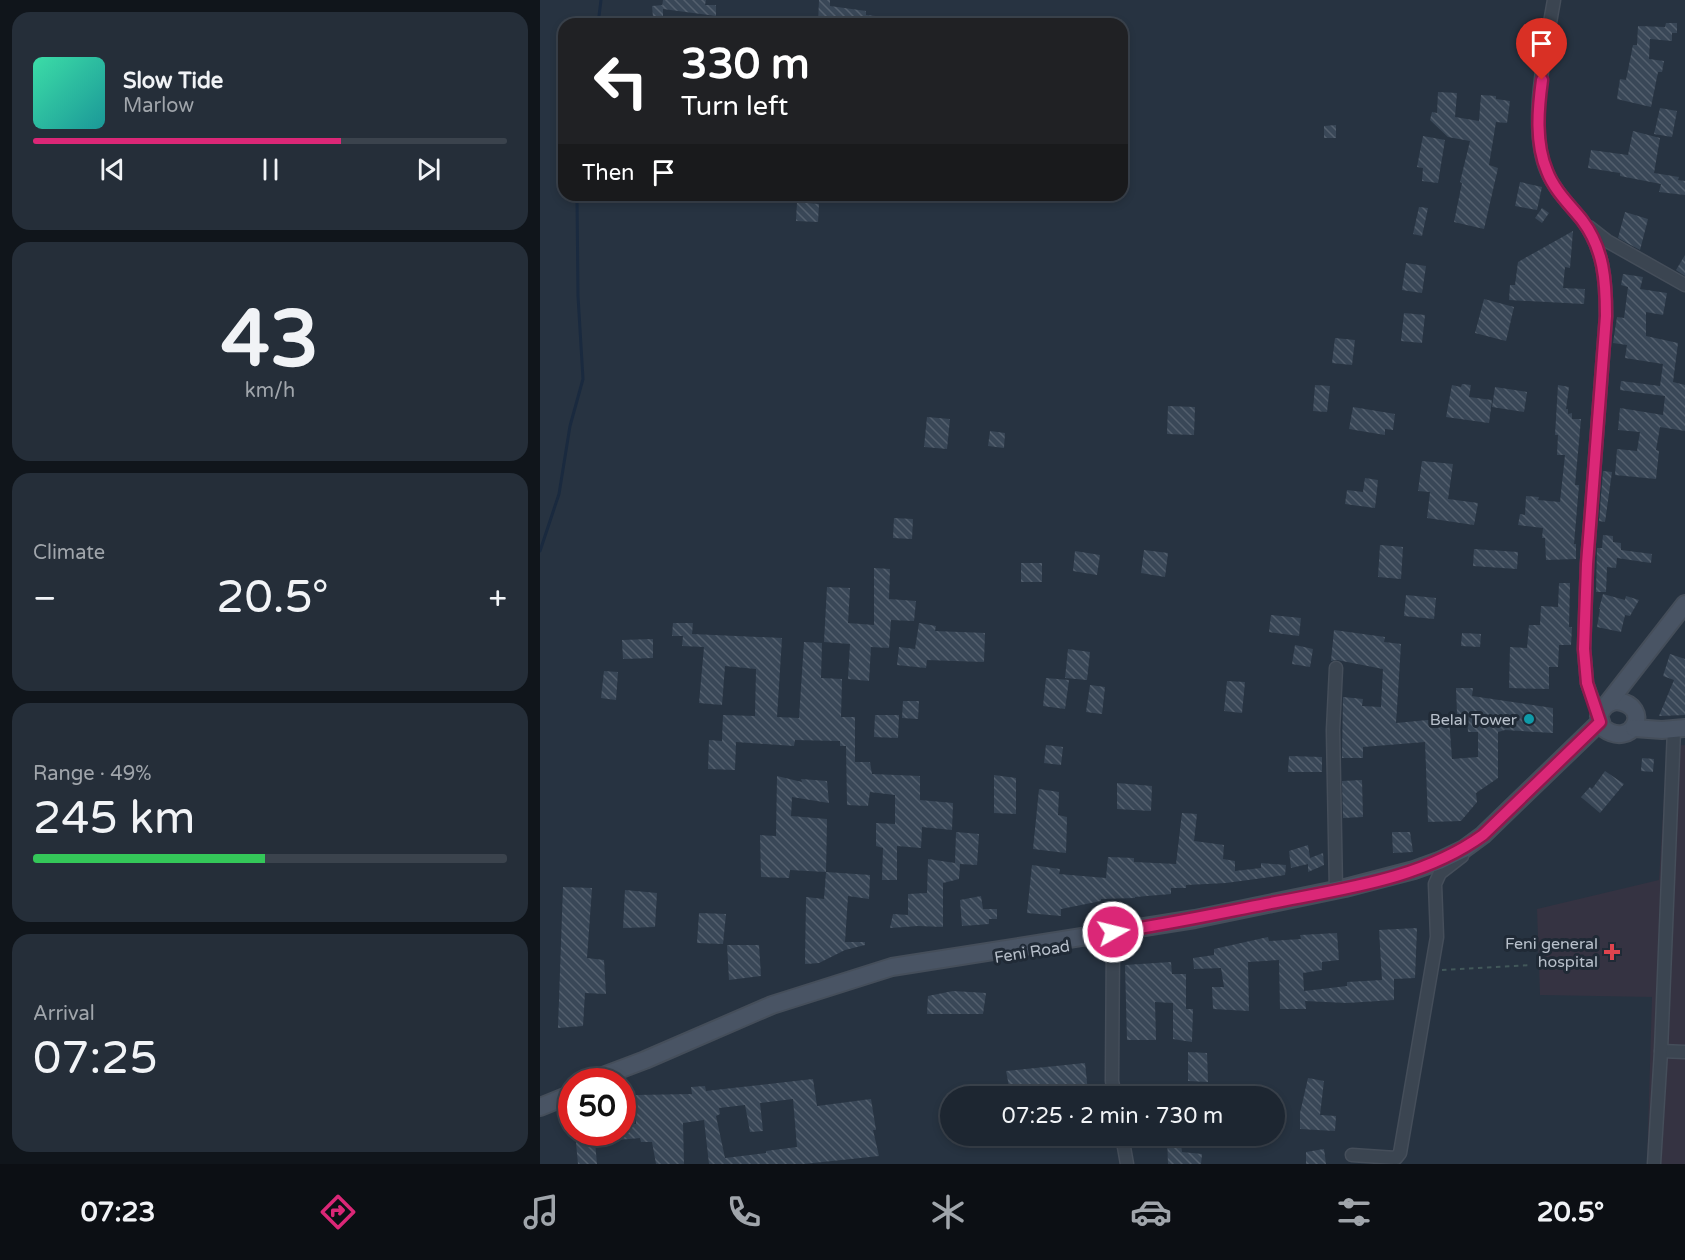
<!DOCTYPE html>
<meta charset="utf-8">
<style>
body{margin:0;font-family:"Varela Round",sans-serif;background:#252e39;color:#f1f3f6;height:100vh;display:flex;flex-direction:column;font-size:22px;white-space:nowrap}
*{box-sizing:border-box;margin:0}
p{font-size:20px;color:#a0a5ab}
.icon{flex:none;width:33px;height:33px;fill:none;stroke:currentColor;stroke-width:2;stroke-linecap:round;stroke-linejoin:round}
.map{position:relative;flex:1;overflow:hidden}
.drawer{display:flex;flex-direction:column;gap:12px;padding:12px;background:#10151b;width:540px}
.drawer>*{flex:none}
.banner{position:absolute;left:18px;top:18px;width:570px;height:183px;border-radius:18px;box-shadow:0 3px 9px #0003,0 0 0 2px #3b434d;background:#202124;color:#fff;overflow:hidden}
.speed{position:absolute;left:18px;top:1068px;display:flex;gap:12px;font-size:30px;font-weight:700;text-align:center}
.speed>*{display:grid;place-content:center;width:78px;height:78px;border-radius:50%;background:#1d2631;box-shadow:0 3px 9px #0003,0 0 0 2px #3b434d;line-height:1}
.speed .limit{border:9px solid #d22;background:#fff;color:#111}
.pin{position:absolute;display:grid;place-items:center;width:51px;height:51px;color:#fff;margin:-62px -26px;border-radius:50% 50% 50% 0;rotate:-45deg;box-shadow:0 0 6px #0007}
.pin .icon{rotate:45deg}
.me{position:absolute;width:66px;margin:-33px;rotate:82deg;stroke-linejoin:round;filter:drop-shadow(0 0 4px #0008)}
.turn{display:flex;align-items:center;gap:21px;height:126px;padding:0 24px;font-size:27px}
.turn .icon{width:78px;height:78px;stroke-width:2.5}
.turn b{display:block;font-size:42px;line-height:51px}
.then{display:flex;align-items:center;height:57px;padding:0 24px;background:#0003;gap:12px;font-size:22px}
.big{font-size:45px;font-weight:600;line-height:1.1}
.drawer .tile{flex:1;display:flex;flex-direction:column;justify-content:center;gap:9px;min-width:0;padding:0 21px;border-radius:18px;background:#252e39}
.drawer .dial{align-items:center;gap:0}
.dial b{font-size:78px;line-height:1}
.song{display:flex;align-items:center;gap:18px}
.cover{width:72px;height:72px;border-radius:9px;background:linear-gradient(135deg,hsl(160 70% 55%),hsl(180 70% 35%))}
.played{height:6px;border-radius:3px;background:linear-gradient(90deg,#db2777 65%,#3b434d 65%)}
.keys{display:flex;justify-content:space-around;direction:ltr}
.heat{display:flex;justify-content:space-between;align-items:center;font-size:33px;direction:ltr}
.charge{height:9px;border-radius:4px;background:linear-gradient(90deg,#34c759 49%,#3b434d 0)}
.trip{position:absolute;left:400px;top:1086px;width:345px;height:60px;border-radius:30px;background:#1d2631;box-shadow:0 3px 9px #0003,0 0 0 2px #3b434d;font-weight:600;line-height:60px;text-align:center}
.menu{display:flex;height:96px;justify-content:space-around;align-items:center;background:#0c0f14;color:#a0a5ab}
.menu .icon{width:42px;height:42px}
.menu .selected{color:#db2777}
.menu b{font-size:27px;color:#f1f3f6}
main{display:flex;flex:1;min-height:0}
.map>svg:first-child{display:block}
.medical{fill:#353342}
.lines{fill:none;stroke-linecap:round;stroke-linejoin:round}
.stream{stroke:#1a2a3f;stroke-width:3}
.building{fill:url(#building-back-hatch);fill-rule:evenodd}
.minor-casing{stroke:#454e5a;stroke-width:15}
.secondary-casing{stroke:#454e5a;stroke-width:20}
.path{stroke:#42585a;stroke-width:2;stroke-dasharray:4.5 4.5;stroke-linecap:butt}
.minor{stroke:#3b4551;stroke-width:12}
.secondary{stroke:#495464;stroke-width:16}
.route-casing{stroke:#8e194d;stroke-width:15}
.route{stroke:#db2777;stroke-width:10}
.culture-dot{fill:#0f9aa8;stroke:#202a36;stroke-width:2}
.health-dot{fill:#e0444e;stroke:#202a36;stroke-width:2}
.labels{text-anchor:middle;stroke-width:6;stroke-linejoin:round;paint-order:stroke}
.poi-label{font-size:16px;fill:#b8c0cb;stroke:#202a36;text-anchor:end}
.street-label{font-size:16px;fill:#b8c0cb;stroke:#202a36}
</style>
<main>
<section class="drawer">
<div class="tile">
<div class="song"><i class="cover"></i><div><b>Slow Tide</b><p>Marlow</p></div></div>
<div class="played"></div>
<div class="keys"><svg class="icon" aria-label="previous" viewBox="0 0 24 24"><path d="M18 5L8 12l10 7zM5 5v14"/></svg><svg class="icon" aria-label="pause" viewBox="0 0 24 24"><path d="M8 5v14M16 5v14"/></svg><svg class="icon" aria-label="next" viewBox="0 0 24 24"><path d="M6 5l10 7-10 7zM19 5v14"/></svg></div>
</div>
<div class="tile dial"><b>43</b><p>km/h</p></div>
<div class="tile"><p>Climate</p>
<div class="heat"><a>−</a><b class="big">20.5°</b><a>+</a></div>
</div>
<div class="tile"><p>Range · 49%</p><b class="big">245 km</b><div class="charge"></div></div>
<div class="tile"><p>Arrival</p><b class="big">07:25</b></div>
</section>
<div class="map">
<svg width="1145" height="1164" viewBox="0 0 1145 1164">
<defs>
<pattern id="building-back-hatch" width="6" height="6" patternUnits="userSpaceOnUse" patternTransform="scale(1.5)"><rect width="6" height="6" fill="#394757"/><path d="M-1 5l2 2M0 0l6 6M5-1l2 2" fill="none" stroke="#54606e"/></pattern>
</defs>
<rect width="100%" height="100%" fill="#273341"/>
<path class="medical" d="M 1145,745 L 1145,1164 L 1107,1164 L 1112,997 L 1000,995 L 997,909 L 1119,880 L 1127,746 Z"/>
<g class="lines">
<g class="stream">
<path d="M 58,24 L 61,0"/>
<path d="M 0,551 L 19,494 L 30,426 L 43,379 L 38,296 L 37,195"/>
</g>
</g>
<g class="building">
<path d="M 123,0 L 166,0 L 165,5 L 176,5 L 176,16 L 123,9 L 123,16 L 113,17 L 112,6 L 122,5 L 122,7 Z"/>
<path d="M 279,0 L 290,0 L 290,6 L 326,11 L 326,15 L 354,18 L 353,24 L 289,22 L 289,24 L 278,24 Z"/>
<path d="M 1126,23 L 1137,23 L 1137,33 L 1132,33 L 1132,41 L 1110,39 L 1109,59 L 1124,61 L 1122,72 L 1118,72 L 1111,107 L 1077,99 L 1080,79 L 1086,80 L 1093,45 L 1097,45 L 1098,26 L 1125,27 Z"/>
<path d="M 898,92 L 917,93 L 915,117 L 939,121 L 941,95 L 956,96 L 956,99 L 970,101 L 967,123 L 956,122 L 949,165 L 958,168 L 944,229 L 914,222 L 922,183 L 920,182 L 930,141 L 908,137 L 890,120 L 892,112 L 897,113 Z"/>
<path d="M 1120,108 L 1137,111 L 1132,137 L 1114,134 Z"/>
<path d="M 796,125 L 796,138 L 784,138 L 784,126 Z"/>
<path d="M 1093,131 L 1120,138 L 1114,173 L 1139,177 L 1138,180 L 1145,181 L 1145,195 L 1119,192 L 1121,184 L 1080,176 L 1080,173 L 1048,168 L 1051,150 L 1088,155 Z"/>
<path d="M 883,136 L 905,140 L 898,183 L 882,181 L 883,168 L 877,167 Z"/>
<path d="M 980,182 L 1002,187 L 997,210 L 975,206 Z"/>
<path d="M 257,202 L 279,204 L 278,222 L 256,221 Z"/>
<path d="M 879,207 L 888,208 L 882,236 L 873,234 Z"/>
<path d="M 1002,208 L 1009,213 L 1002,223 L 995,218 Z"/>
<path d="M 1085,212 L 1108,219 L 1100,250 L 1078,238 Z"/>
<path d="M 1033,231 L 1030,268 L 1025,267 L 1023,288 L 1045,289 L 1044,304 L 969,300 L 970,285 L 975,285 L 978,262 Z"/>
<path d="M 1145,255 L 1145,276 L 1136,270 Z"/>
<path d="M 866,263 L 886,266 L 882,293 L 862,290 Z"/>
<path d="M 1083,274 L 1103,277 L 1100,289 L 1127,293 L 1123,315 L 1106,312 L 1106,336 L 1138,343 L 1133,382 L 1145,385 L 1145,431 L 1120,427 L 1116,450 L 1119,451 L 1116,479 L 1075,475 L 1077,449 L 1097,451 L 1100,432 L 1078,430 L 1080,408 L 1123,415 L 1125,396 L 1080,390 L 1081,381 L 1120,386 L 1123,364 L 1085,358 L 1087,345 L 1073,343 L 1077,317 L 1084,318 L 1088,287 L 1081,285 Z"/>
<path d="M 944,299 L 974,307 L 966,341 L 935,333 Z"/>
<path d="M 864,313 L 885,315 L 882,343 L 861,341 Z"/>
<path d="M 795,338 L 815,340 L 812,365 L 792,363 Z"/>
<path d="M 922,384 L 931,385 L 929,397 L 952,400 L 949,423 L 906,417 L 912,385 L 921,387 Z"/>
<path d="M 775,385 L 790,386 L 787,412 L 773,411 Z"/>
<path d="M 1018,385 L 1029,387 L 1026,409 L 1028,409 L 1028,414 L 1032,413 L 1032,419 L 1041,419 L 1035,485 L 1039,485 L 1034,544 L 1036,544 L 1036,559 L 1006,560 L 1005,538 L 1002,538 L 1003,528 L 978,525 L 980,514 L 985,515 L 986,496 L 999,497 L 998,500 L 1020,502 L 1025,455 L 1017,455 L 1018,435 L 1015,435 Z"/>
<path d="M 955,387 L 987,392 L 984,412 L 952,407 Z"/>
<path d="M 628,406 L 655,407 L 654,435 L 627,434 Z"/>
<path d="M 813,407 L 855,414 L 853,430 L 845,429 L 845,435 L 809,429 Z"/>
<path d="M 387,417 L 410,419 L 407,449 L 384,447 Z"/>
<path d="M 450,431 L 465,433 L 464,448 L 448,446 Z"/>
<path d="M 882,461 L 913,464 L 908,499 L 938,503 L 934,525 L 887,518 L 890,492 L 878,491 Z"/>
<path d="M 1063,471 L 1072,472 L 1065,522 L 1059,521 Z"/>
<path d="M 825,478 L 838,480 L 835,508 L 805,504 L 807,490 L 823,492 Z"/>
<path d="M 354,518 L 373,519 L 372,539 L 353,538 Z"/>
<path d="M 1063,535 L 1073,536 L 1073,542 L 1081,543 L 1081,550 L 1112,554 L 1111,563 L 1077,558 L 1076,568 L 1067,567 L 1066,592 L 1056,592 L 1057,548 L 1062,548 Z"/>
<path d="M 840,545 L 863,547 L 861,579 L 838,577 Z"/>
<path d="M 934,549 L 978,552 L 977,569 L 933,566 Z"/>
<path d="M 604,550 L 628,553 L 625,577 L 601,573 Z"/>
<path d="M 535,551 L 560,555 L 557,575 L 533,571 Z"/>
<rect x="481" y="563" width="21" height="19"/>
<path d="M 334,568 L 350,569 L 349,599 L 376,601 L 374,621 L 351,620 L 349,648 L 331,647 L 329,681 L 308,679 L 310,644 L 284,642 L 287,587 L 310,588 L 308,623 L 334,625 Z"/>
<path d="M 1019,583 L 1030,583 L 1029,627 L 1032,627 L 1031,645 L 1019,645 L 1018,667 L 1009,667 L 1009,689 L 969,688 L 970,647 L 987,648 L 989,625 L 1000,625 L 1001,606 L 1018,607 Z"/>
<path d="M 1063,594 L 1085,600 L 1086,596 L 1099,600 L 1090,616 L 1085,615 L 1081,632 L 1057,627 L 1060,609 L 1059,609 Z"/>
<path d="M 866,595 L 896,598 L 894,619 L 864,616 Z"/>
<path d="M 731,615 L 761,618 L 759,636 L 729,632 Z"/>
<path d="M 133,623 L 153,623 L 152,634 L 242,638 L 237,717 L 259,718 L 264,642 L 282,643 L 281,678 L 302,679 L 301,717 L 315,717 L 315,762 L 330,762 L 332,774 L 380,776 L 380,800 L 413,803 L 412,830 L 382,827 L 381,848 L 357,846 L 357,880 L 342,880 L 343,848 L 336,846 L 336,823 L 355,824 L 355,795 L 330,792 L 328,806 L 307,805 L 306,746 L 300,746 L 300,741 L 255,740 L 254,746 L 196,742 L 195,770 L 168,769 L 169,740 L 182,741 L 183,715 L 215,716 L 216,669 L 185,666 L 182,705 L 159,703 L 164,647 L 142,646 L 143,636 L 132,636 Z"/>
<path d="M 379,623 L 396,626 L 395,631 L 445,633 L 444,662 L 387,660 L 386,668 L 357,665 L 359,647 L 375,649 Z"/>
<path d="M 794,630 L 845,637 L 844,642 L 861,644 L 856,723 L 909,718 L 912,759 L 938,757 L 938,732 L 928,732 L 927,714 L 917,714 L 916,688 L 933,688 L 932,696 L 1013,708 L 1013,733 L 965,730 L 958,732 L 958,778 L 936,793 L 937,802 L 921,821 L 888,822 L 885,742 L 823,747 L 823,758 L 802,758 L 803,697 L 823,699 L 822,706 L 841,707 L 843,669 L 797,660 L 791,661 Z"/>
<path d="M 922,633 L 941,634 L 940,647 L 921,646 Z"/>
<path d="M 113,639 L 113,658 L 83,659 L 82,640 Z"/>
<path d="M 755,645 L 773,649 L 770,667 L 752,664 Z"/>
<path d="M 528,649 L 550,652 L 547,680 L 525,678 Z"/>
<path d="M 1130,654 L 1145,659 L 1145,715 L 1119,716 L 1134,680 L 1123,676 Z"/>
<path d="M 64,671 L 78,672 L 76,700 L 61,698 Z"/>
<path d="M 506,678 L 529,680 L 525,709 L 503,706 Z"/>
<path d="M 687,681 L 705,682 L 702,713 L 684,711 Z"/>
<path d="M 550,685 L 565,687 L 562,714 L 546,712 Z"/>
<path d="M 363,701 L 379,701 L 378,719 L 362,718 Z"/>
<path d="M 335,715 L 359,715 L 358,738 L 334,737 Z"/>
<path d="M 506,745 L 523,747 L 521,765 L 504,763 Z"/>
<path d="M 749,756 L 782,757 L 782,772 L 748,772 Z"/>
<path d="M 1102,758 L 1114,759 L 1113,772 L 1101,771 Z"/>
<path d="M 1065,771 L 1084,784 L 1060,813 L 1041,797 L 1050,787 L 1052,789 Z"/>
<path d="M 454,775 L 476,778 L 476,814 L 454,813 Z"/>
<path d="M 237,776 L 262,782 L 261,779 L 287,781 L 289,803 L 252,797 L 251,816 L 287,819 L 286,872 L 250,870 L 249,878 L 221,877 L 220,835 L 236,836 Z"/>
<path d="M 822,780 L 823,817 L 803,818 L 802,781 Z"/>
<path d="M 577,783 L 612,786 L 611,811 L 577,809 Z"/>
<path d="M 499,789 L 519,792 L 518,815 L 527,817 L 526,853 L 493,849 Z"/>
<path d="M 642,813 L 657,814 L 654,841 L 684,845 L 683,859 L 695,861 L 695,871 L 721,868 L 721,863 L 746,865 L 745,875 L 686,883 L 646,885 L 646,888 L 631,888 L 631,894 L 595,897 L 595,898 L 561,899 L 561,901 L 521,909 L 521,916 L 487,913 L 492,865 L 520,869 L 519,874 L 566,878 L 568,857 L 594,858 L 594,862 L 636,864 Z"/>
<path d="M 416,832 L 439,834 L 437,865 L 420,864 L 419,879 L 403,883 L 403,927 L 378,926 L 350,928 L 353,914 L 368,915 L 368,894 L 387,893 L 388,859 L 415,863 Z"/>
<path d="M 852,832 L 870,832 L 873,852 L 853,853 Z"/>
<path d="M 768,845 L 770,858 L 783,853 L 784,865 L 768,872 L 768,864 L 751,868 L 749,851 Z"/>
<path d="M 286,872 L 330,875 L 329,899 L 308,896 L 305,942 L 325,942 L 325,945 L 305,950 L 279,963 L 265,964 L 266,897 L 284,899 Z"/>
<path d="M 23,887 L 52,888 L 47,958 L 64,960 L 66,994 L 45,993 L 43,1026 L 18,1028 Z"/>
<path d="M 85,890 L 117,893 L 115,927 L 83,928 Z"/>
<path d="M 441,896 L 443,909 L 457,909 L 457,919 L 449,919 L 449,924 L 422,926 L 420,900 Z"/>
<path d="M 159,913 L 186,914 L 183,944 L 157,943 Z"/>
<path d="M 877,928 L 875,978 L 854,979 L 854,1000 L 807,1003 L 765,1001 L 766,1009 L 740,1009 L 739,960 L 708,962 L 709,1011 L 673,1009 L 672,987 L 684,987 L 681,968 L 654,969 L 653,958 L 674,955 L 674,949 L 728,937 L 729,941 L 761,939 L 760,935 L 797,933 L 799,960 L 782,962 L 782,970 L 763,973 L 764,991 L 807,986 L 807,982 L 842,980 L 839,930 Z"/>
<path d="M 187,945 L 219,945 L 221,976 L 189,980 Z"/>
<path d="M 631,962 L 632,974 L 646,974 L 646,1009 L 653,1009 L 652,1042 L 633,1039 L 633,1003 L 615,1002 L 616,1040 L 587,1040 L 585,965 Z"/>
<path d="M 413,991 L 446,993 L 443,1014 L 387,1014 L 388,996 Z"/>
<path d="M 648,1052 L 667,1053 L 668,1082 L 648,1081 Z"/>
<path d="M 545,1063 L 548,1092 L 513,1096 L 471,1096 L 466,1071 Z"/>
<path d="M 768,1078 L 784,1081 L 780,1115 L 796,1116 L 795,1131 L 760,1129 L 760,1113 Z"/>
<path d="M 273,1079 L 277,1106 L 331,1099 L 336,1130 L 333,1130 L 339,1156 L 264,1164 L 169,1164 L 164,1120 L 143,1123 L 144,1164 L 116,1164 L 112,1142 L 101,1142 L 100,1138 L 55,1142 L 57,1164 L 38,1164 L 35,1132 L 82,1132 L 82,1124 L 96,1124 L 96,1095 L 152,1094 L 151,1087 L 165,1086 L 166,1091 ZM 253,1099 L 257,1147 L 226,1151 L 226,1153 L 185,1158 L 176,1116 L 180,1114 L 179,1108 L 205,1105 L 210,1132 L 223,1131 L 220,1103 Z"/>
<path d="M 627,1136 L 640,1136 L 642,1152 L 662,1154 L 661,1164 L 628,1164 Z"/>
<path d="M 784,1149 L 786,1164 L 766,1164 L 766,1152 Z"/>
</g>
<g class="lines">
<defs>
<g id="minor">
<path d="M 1014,0 C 1006,48 987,127 1007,172 C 1015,191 1030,205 1042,220 C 1064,249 1066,281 1066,316 L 1047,564 L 1044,649 L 1047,683 L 1059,716"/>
<path d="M 1049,227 L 1067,241 L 1145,285"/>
<path d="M 796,890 L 793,730 L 796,668"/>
<path d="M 573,939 L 572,1081 L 575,1096"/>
<path d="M 1121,1051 L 1145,1052"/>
<path d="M 582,1136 L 587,1164"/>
<path d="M 812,1155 L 856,1158 L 860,1153 L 897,937 L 895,884 L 900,873 L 922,856"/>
<path d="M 1114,1164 L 1121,1051 L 1134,729"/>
</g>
<g id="secondary">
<path d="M 1077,701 C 1113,706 1093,750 1063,728 L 1059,716 C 1063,706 1067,703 1077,701 Z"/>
<path d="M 1068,703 L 1145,604"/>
<path d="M 1094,728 L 1122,730 L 1145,728"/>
<path d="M 47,1082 L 105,1060 L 232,1005 L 352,967 L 655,919 L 805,888 L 874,870 L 899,861 L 924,849 L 943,835 L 1060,722"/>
<path d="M 0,1107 L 32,1094"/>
</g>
</defs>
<use href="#minor" class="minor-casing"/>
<use href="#secondary" class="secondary-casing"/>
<path class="path" d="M 902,970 L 991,965"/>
<use href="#minor" class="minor"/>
<use href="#secondary" class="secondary"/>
</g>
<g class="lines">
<defs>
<path id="route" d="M 573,932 C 624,925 675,914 726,904 C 800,889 881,880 943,835 L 1060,722 L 1047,683 L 1044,649 L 1047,564 L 1066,316 C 1066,281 1064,249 1042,220 C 1030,205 1014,190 1007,171 C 995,143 998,109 1002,80"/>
</defs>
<use href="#route" class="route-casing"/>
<use href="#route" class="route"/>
</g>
<circle class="culture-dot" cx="989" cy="719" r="6"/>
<path class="health-dot" d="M1069 943h6v6h6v6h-6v6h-6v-6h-6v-6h6z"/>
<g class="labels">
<g class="poi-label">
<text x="977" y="725">Belal Tower</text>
<text x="1058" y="949">Feni general<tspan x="1058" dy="18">hospital</tspan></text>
</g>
<g class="street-label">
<text transform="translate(492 951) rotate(-9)" y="6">Feni Road</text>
</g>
</g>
</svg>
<div class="speed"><div class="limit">50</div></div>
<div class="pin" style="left:1002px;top:80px;background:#d93025"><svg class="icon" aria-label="arrive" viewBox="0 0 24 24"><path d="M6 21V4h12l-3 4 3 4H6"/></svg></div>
<svg class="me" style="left:573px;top:932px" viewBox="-20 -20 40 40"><circle r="17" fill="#db2777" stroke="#fff" stroke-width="3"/><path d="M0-11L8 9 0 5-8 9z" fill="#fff"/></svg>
<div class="trip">07:25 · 2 min · 730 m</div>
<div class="banner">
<div class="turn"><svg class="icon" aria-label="left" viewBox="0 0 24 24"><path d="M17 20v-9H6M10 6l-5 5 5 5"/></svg><div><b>330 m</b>Turn left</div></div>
<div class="then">Then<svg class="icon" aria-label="arrive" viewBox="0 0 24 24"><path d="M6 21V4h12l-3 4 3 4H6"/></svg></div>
</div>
</div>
</main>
<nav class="menu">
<b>07:23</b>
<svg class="icon selected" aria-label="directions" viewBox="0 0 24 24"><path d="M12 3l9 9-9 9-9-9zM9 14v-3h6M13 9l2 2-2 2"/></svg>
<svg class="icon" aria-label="music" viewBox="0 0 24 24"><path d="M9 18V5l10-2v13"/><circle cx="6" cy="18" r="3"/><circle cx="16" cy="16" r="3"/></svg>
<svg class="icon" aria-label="phone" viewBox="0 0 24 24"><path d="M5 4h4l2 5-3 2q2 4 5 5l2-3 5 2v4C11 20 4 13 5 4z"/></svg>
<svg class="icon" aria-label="climate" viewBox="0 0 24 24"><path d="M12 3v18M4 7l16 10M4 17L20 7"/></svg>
<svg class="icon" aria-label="car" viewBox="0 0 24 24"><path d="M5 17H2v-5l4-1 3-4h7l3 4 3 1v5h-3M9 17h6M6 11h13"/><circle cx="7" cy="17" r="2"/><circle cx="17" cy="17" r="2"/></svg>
<svg class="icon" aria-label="filters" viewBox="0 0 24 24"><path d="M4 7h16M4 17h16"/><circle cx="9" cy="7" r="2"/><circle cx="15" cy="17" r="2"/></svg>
<b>20.5°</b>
</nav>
